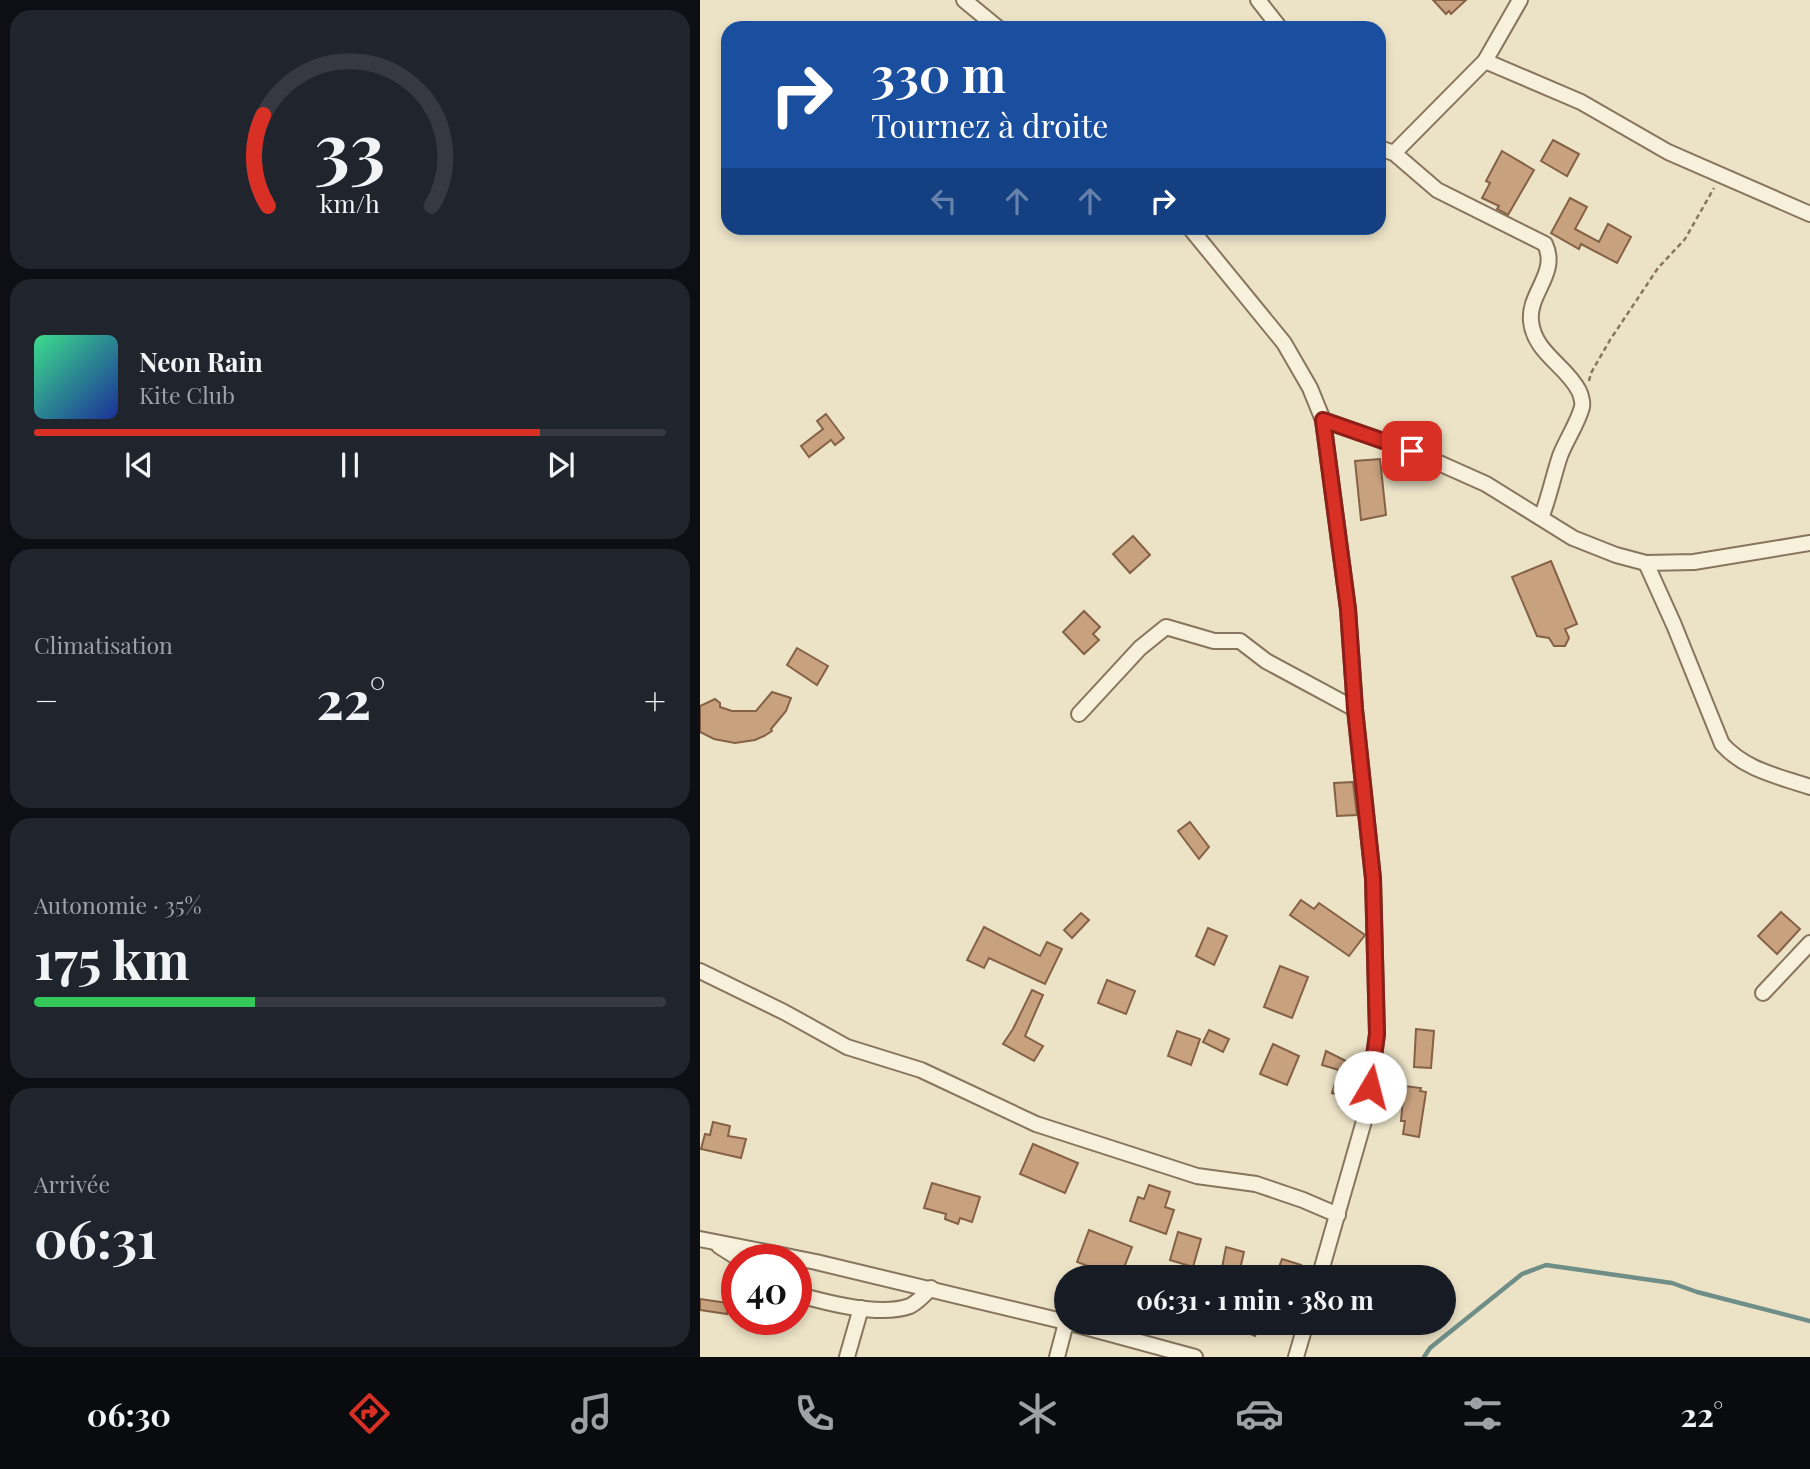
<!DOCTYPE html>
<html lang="fr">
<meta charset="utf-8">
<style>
body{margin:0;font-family:"Playfair Display",serif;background:#20242c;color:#f1f3f6;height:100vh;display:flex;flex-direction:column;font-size:26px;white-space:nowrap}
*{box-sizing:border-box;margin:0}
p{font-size:23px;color:#9ea1a6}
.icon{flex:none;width:38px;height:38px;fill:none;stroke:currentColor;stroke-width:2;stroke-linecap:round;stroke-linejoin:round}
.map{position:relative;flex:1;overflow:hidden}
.sheet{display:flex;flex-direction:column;gap:10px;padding:10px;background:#0d0f14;width:700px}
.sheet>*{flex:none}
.guide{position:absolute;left:21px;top:21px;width:665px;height:214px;border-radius:21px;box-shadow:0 4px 10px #0003;background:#1a4fa0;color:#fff;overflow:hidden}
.speed{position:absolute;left:21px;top:1244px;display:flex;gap:14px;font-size:35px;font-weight:700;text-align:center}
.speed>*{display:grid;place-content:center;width:91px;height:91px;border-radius:50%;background:#171b24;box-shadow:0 4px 10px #0003;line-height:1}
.speed .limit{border:10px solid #d22;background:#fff;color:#111}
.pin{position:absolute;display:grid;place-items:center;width:60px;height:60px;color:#fff;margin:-30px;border-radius:14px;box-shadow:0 4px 10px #0006}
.me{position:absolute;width:77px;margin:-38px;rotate:8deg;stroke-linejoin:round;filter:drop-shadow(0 0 5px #0008)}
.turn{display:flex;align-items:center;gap:24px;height:147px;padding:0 35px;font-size:32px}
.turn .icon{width:91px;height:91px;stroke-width:2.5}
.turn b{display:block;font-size:49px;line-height:60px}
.lanes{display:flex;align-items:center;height:66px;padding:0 35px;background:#0003;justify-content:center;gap:35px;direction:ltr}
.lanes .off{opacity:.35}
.big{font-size:52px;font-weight:700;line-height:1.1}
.sheet .tile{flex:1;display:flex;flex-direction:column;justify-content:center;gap:10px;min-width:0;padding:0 24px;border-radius:21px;background:#20242c}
.sheet .dial{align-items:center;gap:0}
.dial svg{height:182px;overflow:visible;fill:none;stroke:#363941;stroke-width:7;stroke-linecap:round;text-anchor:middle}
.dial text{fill:#f1f3f6;stroke:none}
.song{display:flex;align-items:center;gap:21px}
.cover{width:84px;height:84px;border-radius:10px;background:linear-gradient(135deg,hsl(150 70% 55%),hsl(230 70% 35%))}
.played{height:7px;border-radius:4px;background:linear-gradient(90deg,#d93025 80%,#363941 80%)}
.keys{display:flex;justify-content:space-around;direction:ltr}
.heat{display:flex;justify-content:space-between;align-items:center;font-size:38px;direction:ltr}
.charge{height:10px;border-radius:5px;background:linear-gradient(90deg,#34c759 35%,#363941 0)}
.trip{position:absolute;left:354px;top:1265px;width:402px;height:70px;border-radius:35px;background:#171b24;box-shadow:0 4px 10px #0003;font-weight:700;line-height:70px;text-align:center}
.menu{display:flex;height:112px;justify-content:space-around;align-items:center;background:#090b0e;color:#9ea1a6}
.menu .icon{width:49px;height:49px}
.menu .current{color:#d93025}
.menu b{font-size:32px;color:#f1f3f6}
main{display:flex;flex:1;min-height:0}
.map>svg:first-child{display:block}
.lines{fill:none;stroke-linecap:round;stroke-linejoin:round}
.stream{stroke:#6f8e88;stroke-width:4.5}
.building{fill:#c8a17f;stroke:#856145;stroke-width:2}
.minor-casing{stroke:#87755e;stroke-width:18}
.path{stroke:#87755e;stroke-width:2.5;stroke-dasharray:5 3.5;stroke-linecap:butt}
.minor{stroke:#f7f0da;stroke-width:14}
.route-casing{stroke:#8d1f18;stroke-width:18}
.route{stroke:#d93025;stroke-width:12}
</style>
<main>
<section class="sheet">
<div class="tile dial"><svg viewBox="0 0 100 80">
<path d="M14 69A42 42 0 1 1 86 69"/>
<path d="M14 69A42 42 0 0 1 12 29" stroke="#d93025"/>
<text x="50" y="56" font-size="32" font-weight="700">33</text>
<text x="50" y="72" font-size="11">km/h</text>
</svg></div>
<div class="tile">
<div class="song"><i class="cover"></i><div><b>Neon Rain</b><p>Kite Club</p></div></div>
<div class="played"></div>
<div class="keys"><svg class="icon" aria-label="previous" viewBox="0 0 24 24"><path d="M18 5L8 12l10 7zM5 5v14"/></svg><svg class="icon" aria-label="pause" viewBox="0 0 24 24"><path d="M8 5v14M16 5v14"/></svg><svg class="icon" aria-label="next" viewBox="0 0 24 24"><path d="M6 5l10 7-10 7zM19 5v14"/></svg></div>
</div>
<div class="tile"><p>Climatisation</p>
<div class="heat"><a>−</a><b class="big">22°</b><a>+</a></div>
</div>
<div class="tile"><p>Autonomie · 35%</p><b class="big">175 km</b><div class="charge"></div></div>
<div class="tile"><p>Arrivée</p><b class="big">06:31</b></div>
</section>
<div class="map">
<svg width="1110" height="1357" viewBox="0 0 1110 1357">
<rect width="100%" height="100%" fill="#ece3c7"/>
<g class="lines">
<path class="stream" d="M 724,1357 L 730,1348 L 822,1274 L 846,1265 L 972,1283 L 997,1292 L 1110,1321"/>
</g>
<g class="building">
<path d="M 733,0 L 766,0 L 751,14 L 749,11 L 746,14 Z"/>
<path d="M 853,140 L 879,154 L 867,176 L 841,161 Z"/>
<path d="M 802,151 L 834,170 L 808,215 L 797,209 L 799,206 L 782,198 L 790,183 L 786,181 Z"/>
<path d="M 870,198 L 887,207 L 875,229 L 899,242 L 908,224 L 931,237 L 917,263 L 881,244 L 879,249 L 851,233 Z"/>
<path d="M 126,414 L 144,438 L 135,445 L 131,440 L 109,457 L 101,446 L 123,429 L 117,421 Z"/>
<path d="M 680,459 L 686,515 L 661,520 L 655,461 Z"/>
<path d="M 433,536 L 450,555 L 430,573 L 413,554 Z"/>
<path d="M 851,561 L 877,624 L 865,629 L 869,638 L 865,646 L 854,646 L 849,638 L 837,636 L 812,577 Z"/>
<path d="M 384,611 L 400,627 L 393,634 L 399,640 L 384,654 L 363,632 Z"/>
<path d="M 97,648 L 128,666 L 117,685 L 87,665 Z"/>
<path d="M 72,692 L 91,698 L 86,711 L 71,729 L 72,731 L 64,736 L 55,740 L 35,743 L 14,739 L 0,732 L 0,706 L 15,699 L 20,703 L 20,707 L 32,711 L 56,711 Z"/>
<path d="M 653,782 L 657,815 L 637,816 L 634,783 Z"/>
<path d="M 490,822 L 509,847 L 499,859 L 478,831 Z"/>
<path d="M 601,900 L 614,909 L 619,903 L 665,935 L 649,956 L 590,915 Z"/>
<path d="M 1081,912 L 1100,929 L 1077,954 L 1058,936 Z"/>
<path d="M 381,913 L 389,920 L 372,938 L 364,930 Z"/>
<path d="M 284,927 L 340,956 L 347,942 L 362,949 L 345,984 L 289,958 L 284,968 L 267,960 Z"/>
<path d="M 508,928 L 527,936 L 514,965 L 496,956 Z"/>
<path d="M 580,966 L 608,977 L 592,1018 L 564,1007 Z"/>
<path d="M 407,980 L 435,991 L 426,1014 L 398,1003 Z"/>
<path d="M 332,990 L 343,995 L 325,1036 L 343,1046 L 334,1061 L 303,1044 L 313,1029 Z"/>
<path d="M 716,1029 L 734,1031 L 731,1068 L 714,1067 Z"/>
<path d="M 509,1030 L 529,1039 L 523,1052 L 503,1042 Z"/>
<path d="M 477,1031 L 500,1039 L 491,1065 L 468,1056 Z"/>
<path d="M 573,1044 L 599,1056 L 587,1085 L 560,1074 Z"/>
<path d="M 626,1051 L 652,1064 L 643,1096 L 632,1093 L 639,1070 L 622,1065 Z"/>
<path d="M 704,1086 L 721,1088 L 720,1091 L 726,1092 L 719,1137 L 703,1134 L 705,1121 L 701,1121 Z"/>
<path d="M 13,1122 L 30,1126 L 28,1136 L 46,1139 L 41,1158 L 1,1149 L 5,1134 L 10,1135 Z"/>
<path d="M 333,1144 L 378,1163 L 365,1193 L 320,1174 Z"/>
<path d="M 232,1183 L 280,1197 L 272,1222 L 260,1218 L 258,1224 L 245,1219 L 246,1214 L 224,1208 Z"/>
<path d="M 449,1185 L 470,1192 L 465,1207 L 474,1210 L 466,1234 L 430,1221 L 438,1197 L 444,1199 Z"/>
<path d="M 389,1230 L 432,1247 L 420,1278 L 377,1262 Z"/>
<path d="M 478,1232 L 501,1239 L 493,1267 L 470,1260 Z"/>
<path d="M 526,1247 L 544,1252 L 538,1278 L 520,1278 Z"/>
<path d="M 582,1259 L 601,1265 L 597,1278 L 575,1278 Z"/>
<path d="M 0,1299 L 28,1303 L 27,1314 L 0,1310 Z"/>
<path d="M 524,1323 L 560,1323 L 555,1336 Z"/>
</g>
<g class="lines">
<defs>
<g id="minor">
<path d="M 264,0 L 298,28"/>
<path d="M 558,0 L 580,28"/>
<path d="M 785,61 L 881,102 L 968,152 L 1110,214"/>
<path d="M 679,148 L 694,153 L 737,190 L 845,244 C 859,273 828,293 831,321 C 834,353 866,365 879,391 C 881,395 883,403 882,407 C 878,423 866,440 860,456 C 853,477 849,498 841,518"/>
<path d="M 694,153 L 785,61 L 820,0"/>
<path d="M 490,228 L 584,343 L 610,388 L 623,420 L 648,609 L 655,709 L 673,879 L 677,1034 L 666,1114 L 619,1278"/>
<path d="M 623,420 L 712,451 L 786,484 L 873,538 L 916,555 L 946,563 L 994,562 L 1110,543"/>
<path d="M 946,563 L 974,625 L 1022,744 C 1045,770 1078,776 1110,787"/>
<path d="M 379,714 L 440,648 L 466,627 L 514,641 L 540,641 L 566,661 L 655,709"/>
<path d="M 0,971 L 84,1012 L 147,1047 L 221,1070 L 336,1124 L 497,1176 L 556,1184 L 603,1200 L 638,1215"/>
<path d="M 1063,993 L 1110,943"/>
<path d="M 0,1239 L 116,1262 L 366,1322"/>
<path d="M 19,1246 L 41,1260"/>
<path d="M 96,1294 C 127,1303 180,1317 210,1306 C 218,1302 225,1294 231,1288"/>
<path d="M 370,1323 L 495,1357"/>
<path d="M 147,1357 L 161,1308"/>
<path d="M 357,1357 L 366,1323"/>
<path d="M 596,1357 L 606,1323"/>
</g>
</defs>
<use href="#minor" class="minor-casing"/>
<path class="path" d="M 889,381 L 891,373 L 910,340 L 958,268 L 985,239 L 1014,188"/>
<use href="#minor" class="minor"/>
</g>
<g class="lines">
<defs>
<path id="route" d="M 670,1087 L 677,1034 L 673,878 L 655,709 L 648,609 L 623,420 L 712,451"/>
</defs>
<use href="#route" class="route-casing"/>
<use href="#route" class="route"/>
</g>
</svg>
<div class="speed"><div class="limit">40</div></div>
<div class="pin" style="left:712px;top:451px;background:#d93025"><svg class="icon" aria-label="arrive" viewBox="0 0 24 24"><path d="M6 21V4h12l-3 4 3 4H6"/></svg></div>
<svg class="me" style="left:670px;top:1087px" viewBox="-20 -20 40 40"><circle r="19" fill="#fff"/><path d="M0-13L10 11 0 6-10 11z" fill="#d93025"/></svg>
<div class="trip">06:31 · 1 min · 380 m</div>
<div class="guide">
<div class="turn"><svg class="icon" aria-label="right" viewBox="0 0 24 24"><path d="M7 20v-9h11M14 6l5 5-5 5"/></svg><div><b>330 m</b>Tournez à droite</div></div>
<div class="lanes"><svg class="icon off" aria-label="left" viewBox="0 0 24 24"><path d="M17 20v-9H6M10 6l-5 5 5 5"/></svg><svg class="icon off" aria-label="ahead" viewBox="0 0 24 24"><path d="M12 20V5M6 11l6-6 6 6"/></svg><svg class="icon off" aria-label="ahead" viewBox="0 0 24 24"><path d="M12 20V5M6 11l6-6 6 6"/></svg><svg class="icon" aria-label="right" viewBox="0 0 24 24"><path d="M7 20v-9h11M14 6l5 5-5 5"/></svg></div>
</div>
</div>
</main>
<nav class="menu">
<b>06:30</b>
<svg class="icon current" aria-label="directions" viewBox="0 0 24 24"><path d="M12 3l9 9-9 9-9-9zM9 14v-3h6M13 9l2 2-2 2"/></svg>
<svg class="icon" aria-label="music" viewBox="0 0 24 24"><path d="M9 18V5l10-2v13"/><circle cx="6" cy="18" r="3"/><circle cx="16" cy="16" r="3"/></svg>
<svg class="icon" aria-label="phone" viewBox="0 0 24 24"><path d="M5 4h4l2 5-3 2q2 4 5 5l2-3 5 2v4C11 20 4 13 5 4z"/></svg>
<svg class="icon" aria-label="climate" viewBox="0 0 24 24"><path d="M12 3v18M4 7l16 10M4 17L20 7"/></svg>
<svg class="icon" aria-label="car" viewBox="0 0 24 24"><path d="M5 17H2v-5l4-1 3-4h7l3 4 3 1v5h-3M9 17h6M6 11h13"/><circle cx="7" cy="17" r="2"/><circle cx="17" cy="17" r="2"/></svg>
<svg class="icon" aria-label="filters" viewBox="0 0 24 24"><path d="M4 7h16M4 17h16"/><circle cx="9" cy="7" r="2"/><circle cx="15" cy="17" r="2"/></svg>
<b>22°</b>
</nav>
